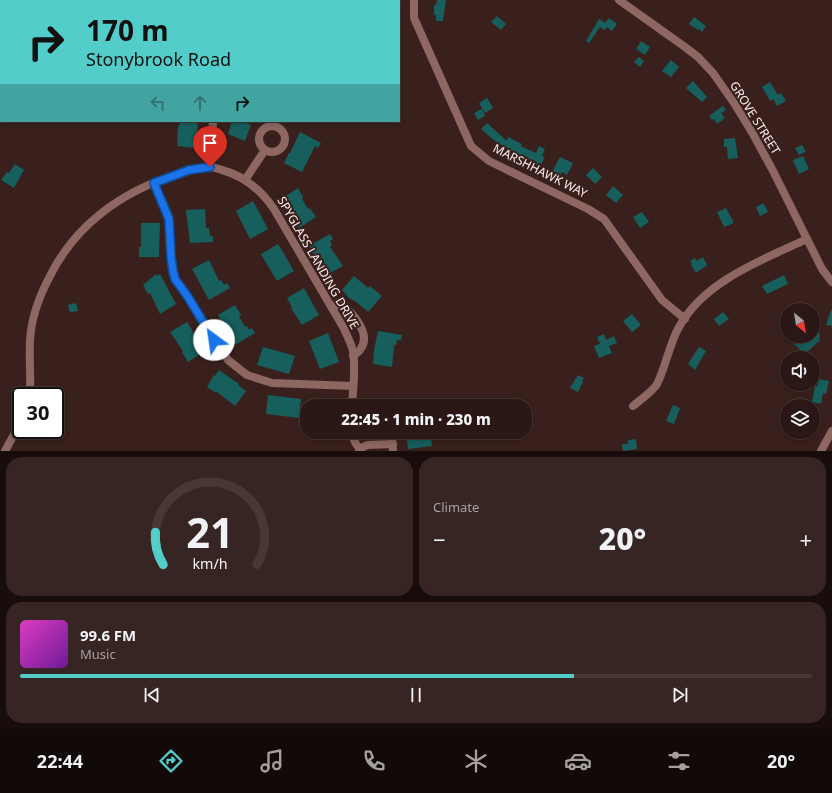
<!DOCTYPE html>
<meta charset="utf-8">
<style>
body{margin:0;font-family:"Noto Sans",sans-serif;background:#372523;color:#f1f3f6;height:100vh;display:flex;flex-direction:column;font-size:15px;white-space:nowrap}
*{box-sizing:border-box;margin:0}
p{font-size:13px;color:#a6a0a1}
.icon{flex:none;width:22px;height:22px;fill:none;stroke:currentColor;stroke-width:2;stroke-linecap:round;stroke-linejoin:round}
.map{position:relative;height:451px;overflow:hidden}
.panel{display:flex;flex-direction:column;gap:6px;padding:6px;background:#180d0c;flex:1}
.panel>*{flex:none}
.banner{position:absolute;left:0px;top:0px;width:400px;height:122px;box-shadow:0 2px 6px #0003,0 0 0 1px #473735;background:#53cdca;color:#111;overflow:hidden}
.needle{width:26px;rotate:150deg}
.controls{position:absolute;left:780px;top:303px;display:grid;gap:8px}
.controls a{display:grid;place-items:center;width:40px;height:40px;border-radius:50%;background:#2b1816;box-shadow:0 2px 6px #0003,0 0 0 1px #473735;font-size:20px}
.speed{position:absolute;left:12px;top:387px;display:flex;gap:8px;font-size:20px;font-weight:700;text-align:center}
.speed>*{display:grid;place-content:center;width:52px;height:52px;border-radius:50%;background:#2b1816;box-shadow:0 2px 6px #0003,0 0 0 1px #473735;line-height:1}
.speed .limit{border:2px solid #111;border-radius:6px;background:#fff;color:#111}
.pin{position:absolute;display:grid;place-items:center;width:34px;height:34px;color:#fff;margin:-41px -17px;border-radius:50% 50% 50% 0;rotate:-45deg;box-shadow:0 0 4px #0007}
.pin .icon{rotate:45deg}
.me{position:absolute;width:44px;margin:-22px;rotate:329deg;stroke-linejoin:round;filter:drop-shadow(0 0 3px #0008)}
.turn{display:flex;align-items:center;gap:14px;height:84px;padding:0 20px;font-size:18px}
.turn .icon{width:52px;height:52px;stroke-width:2.5}
.turn b{display:block;font-size:28px;line-height:34px}
.lanes{display:flex;align-items:center;height:38px;padding:0 20px;background:#0003;justify-content:center;gap:20px;direction:ltr}
.lanes .off{opacity:.35}
.big{font-size:30px;font-weight:800;line-height:1.1}
.panel .tile{flex:1;display:flex;flex-direction:column;justify-content:center;gap:6px;min-width:0;padding:0 14px;border-radius:16px;background:#372523}
.panel .dial{align-items:center;gap:0}
.dial svg{height:104px;overflow:visible;fill:none;stroke:#473735;stroke-width:7;stroke-linecap:round;text-anchor:middle}
.dial text{fill:#f1f3f6;stroke:none}
.song{display:flex;align-items:center;gap:12px}
.cover{width:48px;height:48px;border-radius:6px;background:linear-gradient(135deg,hsl(310 70% 55%),hsl(280 70% 35%))}
.played{height:4px;border-radius:2px;background:linear-gradient(90deg,#53cdca 70%,#473735 70%)}
.keys{display:flex;justify-content:space-around;direction:ltr}
.heat{display:flex;justify-content:space-between;align-items:center;font-size:22px;direction:ltr}
.panel .tiles{flex:1;display:grid;gap:6px;grid-template-columns:1fr 1fr}
.tile:last-child{grid-column:span 2}
.trip{position:absolute;left:300px;top:399px;width:232px;height:40px;border-radius:16px;background:#2b1816;box-shadow:0 2px 6px #0003,0 0 0 1px #473735;font-weight:800;line-height:40px;text-align:center}
.dock{display:flex;height:64px;justify-content:space-around;align-items:center;background:#110a09;color:#a6a0a1}
.dock .icon{width:28px;height:28px}
.dock .on{color:#53cdca}
.dock b{font-size:18px;color:#f1f3f6}
.map>svg:first-child{display:block}
.building{fill:#165f5d}
.lines{fill:none;stroke-linecap:round;stroke-linejoin:round}
.minor{stroke:#8e6762;stroke-width:8}
.route-casing{stroke:#114b97;stroke-width:10}
.route{stroke:#1a73e8;stroke-width:7}
.labels{text-anchor:middle;stroke-width:4;stroke-linejoin:round;paint-order:stroke}
.street-label{font-size:12px;fill:#fdefed;stroke:#39201d}
</style>
<div class="map">
<svg width="832" height="451" viewBox="0 0 832 451">
<rect width="100%" height="100%" fill="#39201d"/>
<g class="building">
<path d="M 437,0 L 446,0 L 443,21 L 436,21 L 436,15 L 434,15 L 434,5 L 436,5 Z"/>
<path d="M 497,16 L 506,24 L 501,30 L 491,22 Z"/>
<path d="M 694,17 L 706,26 L 702,32 L 699,29 L 698,30 L 689,24 Z"/>
<path d="M 609,18 L 617,24 L 612,31 L 607,27 L 604,30 L 600,27 L 589,43 L 586,41 L 599,19 L 605,23 Z"/>
<path d="M 641,41 L 650,47 L 645,55 L 636,49 Z"/>
<path d="M 639,57 L 644,61 L 640,67 L 634,62 Z"/>
<path d="M 671,60 L 679,67 L 671,77 L 662,71 Z"/>
<path d="M 693,81 L 707,97 L 702,102 L 686,88 Z"/>
<path d="M 770,82 L 778,95 L 781,93 L 786,101 L 777,106 L 773,99 L 770,101 L 762,87 Z"/>
<path d="M 487,98 L 493,108 L 485,113 L 479,103 Z"/>
<path d="M 723,106 L 726,110 L 721,113 L 725,118 L 717,124 L 714,119 L 712,120 L 709,116 Z"/>
<path d="M 482,109 L 485,116 L 478,120 L 474,113 Z"/>
<path d="M 180,121 L 198,121 L 196,148 L 177,146 L 178,126 L 179,126 Z"/>
<path d="M 232,121 L 247,121 L 246,123 L 251,125 L 245,141 L 228,134 Z"/>
<path d="M 487,123 L 507,141 L 508,137 L 522,144 L 521,146 L 536,153 L 539,146 L 545,149 L 542,156 L 545,157 L 539,168 L 532,164 L 533,162 L 517,154 L 516,156 L 509,152 L 510,149 L 496,142 L 481,129 Z"/>
<path d="M 300,132 L 321,143 L 318,148 L 315,146 L 302,172 L 284,163 L 289,153 L 290,153 Z"/>
<path d="M 735,138 L 738,158 L 728,159 L 727,147 L 724,147 L 724,139 Z"/>
<path d="M 802,145 L 806,152 L 799,155 L 795,148 Z"/>
<path d="M 803,156 L 809,169 L 799,174 L 793,160 Z"/>
<path d="M 560,157 L 573,163 L 567,175 L 562,172 L 560,176 L 552,172 Z"/>
<path d="M 15,164 L 24,170 L 14,188 L 1,180 L 7,172 L 9,173 Z"/>
<path d="M 593,168 L 602,177 L 595,184 L 586,175 Z"/>
<path d="M 613,186 L 623,195 L 616,203 L 606,195 Z"/>
<path d="M 298,188 L 303,197 L 302,199 L 308,209 L 310,208 L 316,217 L 299,228 L 285,208 L 286,207 L 281,199 Z"/>
<path d="M 253,201 L 268,229 L 250,239 L 236,211 Z"/>
<path d="M 762,204 L 764,204 L 768,212 L 760,216 L 756,207 Z"/>
<path d="M 726,208 L 734,223 L 724,227 L 717,212 Z"/>
<path d="M 205,209 L 206,228 L 209,228 L 210,236 L 213,236 L 213,242 L 190,243 L 186,210 Z"/>
<path d="M 642,212 L 649,222 L 640,228 L 633,217 Z"/>
<path d="M 141,223 L 160,223 L 159,257 L 139,257 L 139,247 L 141,247 Z"/>
<path d="M 330,234 L 333,239 L 330,241 L 332,245 L 330,247 L 343,266 L 326,275 L 321,266 L 320,267 L 309,246 Z"/>
<path d="M 278,244 L 294,271 L 277,281 L 261,254 Z"/>
<path d="M 703,257 L 707,265 L 696,273 L 691,265 L 692,264 L 690,261 L 695,258 L 697,261 Z"/>
<path d="M 209,260 L 219,281 L 221,280 L 224,285 L 227,283 L 230,288 L 209,300 L 192,269 Z"/>
<path d="M 156,274 L 157,276 L 160,274 L 176,304 L 160,314 L 150,293 L 148,294 L 143,285 Z"/>
<path d="M 784,275 L 788,284 L 767,294 L 762,286 Z"/>
<path d="M 354,276 L 368,288 L 370,286 L 382,296 L 368,312 L 355,301 L 349,298 L 342,290 Z"/>
<path d="M 304,288 L 319,315 L 302,325 L 291,308 L 292,307 L 287,298 Z"/>
<path d="M 76,303 L 78,311 L 70,312 L 68,305 Z"/>
<path d="M 235,305 L 241,315 L 239,316 L 245,327 L 247,326 L 249,330 L 252,328 L 255,333 L 235,345 L 230,336 L 229,337 L 218,315 Z"/>
<path d="M 831,310 L 832,310 L 832,326 L 826,325 Z"/>
<path d="M 723,312 L 729,319 L 719,326 L 714,319 Z"/>
<path d="M 632,314 L 641,325 L 632,332 L 623,321 Z"/>
<path d="M 187,322 L 205,351 L 188,362 L 182,352 L 183,351 L 170,332 Z"/>
<path d="M 813,327 L 820,333 L 819,335 L 820,336 L 819,338 L 820,340 L 805,354 L 794,344 L 799,338 L 802,340 L 805,336 L 813,336 Z"/>
<path d="M 378,331 L 402,335 L 401,340 L 397,340 L 396,345 L 394,345 L 392,367 L 373,364 L 374,355 L 373,355 Z"/>
<path d="M 328,333 L 339,362 L 320,369 L 309,341 Z"/>
<path d="M 604,334 L 606,340 L 614,336 L 617,343 L 609,346 L 612,353 L 599,358 L 594,346 L 600,344 L 597,337 Z"/>
<path d="M 263,347 L 295,356 L 289,374 L 257,365 Z"/>
<path d="M 699,347 L 706,351 L 695,370 L 688,364 Z"/>
<path d="M 219,370 L 239,384 L 238,385 L 246,391 L 235,406 L 217,392 L 216,393 L 207,387 L 214,375 L 215,376 Z"/>
<path d="M 578,375 L 584,378 L 582,381 L 583,382 L 578,392 L 570,388 Z"/>
<path d="M 819,379 L 829,381 L 826,394 L 823,393 L 821,404 L 812,402 L 815,386 L 817,386 Z"/>
<path d="M 268,395 L 301,399 L 299,418 L 266,414 Z"/>
<path d="M 673,405 L 680,408 L 674,424 L 666,421 Z"/>
<path d="M 55,415 L 62,418 L 53,436 L 40,430 L 55,430 Z"/>
<path d="M 406,432 L 427,432 L 428,440 L 431,439 L 432,446 L 408,449 Z"/>
<path d="M 636,439 L 637,449 L 623,451 L 622,444 L 628,444 L 628,440 Z"/>
</g>
<g class="lines">
<g class="minor">
<path d="M 414,0 L 414,18 L 471,146 L 489,161 L 588,209 L 604,219 L 662,300 L 685,319"/>
<path d="M 619,0 L 685,47 L 698,57 L 713,73 L 734,103 L 753,134 L 772,169 L 822,269 L 832,282"/>
<path d="M 222,1 L 222,0"/>
<circle cx="272" cy="139" r="13"/>
<path d="M 210,167 L 213,121"/>
<path d="M 245,180 L 265,150"/>
<path d="M 154,183 L 169,219 L 171,257 L 173,271 L 175,279 L 188,297 L 214,340 L 228,360 L 247,375 L 272,383 L 353,386"/>
<path d="M 331,306 L 341,305 C 354,313 372,335 360,350 C 359,352 356,354 353,356"/>
<path d="M 30,396 C 31,378 29,359 30,341 C 31,319 39,297 49,278 C 74,226 121,192 175,175 C 185,172 199,166 210,167 C 214,167 218,169 222,170 C 244,176 261,190 274,209 L 343,327 C 347,335 351,343 353,351 C 356,369 353,388 352,406"/>
<path d="M 633,406 C 639,401 653,391 657,384 C 666,366 669,345 679,327 C 704,281 762,260 807,239"/>
<path d="M 352,432 C 353,439 355,444 360,449 L 359,451"/>
<path d="M 391,432 L 393,451"/>
<path d="M 360,449 L 367,445 L 393,444"/>
<path d="M 5,451 L 21,422"/>
<path d="M 821,451 L 832,431"/>
</g>
</g>
<g class="lines">
<defs>
<path id="route" d="M 210,167 L 189,170 L 154,183 L 169,219 L 171,257 L 173,271 L 175,279 L 188,297 L 214,340"/>
</defs>
<use href="#route" class="route-casing"/>
<use href="#route" class="route"/>
</g>
<g class="labels">
<g class="street-label">
<text transform="translate(755 118) rotate(58)" y="4">GROVE STREET</text>
<text transform="translate(540 171) rotate(27)" y="4">MARSHHAWK WAY</text>
<text transform="translate(318 263) rotate(60)" y="4">SPYGLASS LANDING DRIVE</text>
</g>
</g>
</svg>
<div class="controls">
<a><svg class="needle" viewBox="-14 -14 28 28"><path d="M0-13l5 13h-10z" fill="#e53935"/><path d="M0 13l5-13h-10z" fill="#a6a0a1"/></svg></a>
<a><svg class="icon" aria-label="sound" viewBox="0 0 24 24"><path d="M4 9h4l5-4v14l-5-4H4zM17 9q2 3 0 6"/></svg></a>
<a><svg class="icon" aria-label="layers" viewBox="0 0 24 24"><path d="M12 4l9 5-9 5-9-5zM3 14l9 5 9-5"/></svg></a>
</div>
<div class="speed"><div class="limit">30</div></div>
<div class="pin" style="left:210px;top:167px;background:#d93025"><svg class="icon" aria-label="arrive" viewBox="0 0 24 24"><path d="M6 21V4h12l-3 4 3 4H6"/></svg></div>
<svg class="me" style="left:214px;top:340px" viewBox="-20 -20 40 40"><circle r="19" fill="#fff"/><path d="M0-13L10 11 0 6-10 11z" fill="#1a73e8"/></svg>
<div class="trip">22:45 · 1 min · 230 m</div>
<div class="banner">
<div class="turn"><svg class="icon" aria-label="right" viewBox="0 0 24 24"><path d="M7 20v-9h11M14 6l5 5-5 5"/></svg><div><b>170 m</b>Stonybrook Road</div></div>
<div class="lanes"><svg class="icon off" aria-label="left" viewBox="0 0 24 24"><path d="M17 20v-9H6M10 6l-5 5 5 5"/></svg><svg class="icon off" aria-label="ahead" viewBox="0 0 24 24"><path d="M12 20V5M6 11l6-6 6 6"/></svg><svg class="icon" aria-label="right" viewBox="0 0 24 24"><path d="M7 20v-9h11M14 6l5 5-5 5"/></svg></div>
</div>
</div>
<section class="panel">
<div class="tiles">
<div class="tile dial"><svg viewBox="0 0 100 80">
<path d="M14 69A42 42 0 1 1 86 69"/>
<path d="M14 69A42 42 0 0 1 8 44" stroke="#53cdca"/>
<text x="50" y="56" font-size="32" font-weight="700">21</text>
<text x="50" y="72" font-size="11">km/h</text>
</svg></div>
<div class="tile"><p>Climate</p>
<div class="heat"><a>−</a><b class="big">20°</b><a>+</a></div>
</div>
<div class="tile">
<div class="song"><i class="cover"></i><div><b>99.6 FM</b><p>Music</p></div></div>
<div class="played"></div>
<div class="keys"><svg class="icon" aria-label="previous" viewBox="0 0 24 24"><path d="M18 5L8 12l10 7zM5 5v14"/></svg><svg class="icon" aria-label="pause" viewBox="0 0 24 24"><path d="M8 5v14M16 5v14"/></svg><svg class="icon" aria-label="next" viewBox="0 0 24 24"><path d="M6 5l10 7-10 7zM19 5v14"/></svg></div>
</div>
</div>
</section>
<nav class="dock">
<b>22:44</b>
<svg class="icon on" aria-label="directions" viewBox="0 0 24 24"><path d="M12 3l9 9-9 9-9-9zM9 14v-3h6M13 9l2 2-2 2"/></svg>
<svg class="icon" aria-label="music" viewBox="0 0 24 24"><path d="M9 18V5l10-2v13"/><circle cx="6" cy="18" r="3"/><circle cx="16" cy="16" r="3"/></svg>
<svg class="icon" aria-label="phone" viewBox="0 0 24 24"><path d="M5 4h4l2 5-3 2q2 4 5 5l2-3 5 2v4C11 20 4 13 5 4z"/></svg>
<svg class="icon" aria-label="climate" viewBox="0 0 24 24"><path d="M12 3v18M4 7l16 10M4 17L20 7"/></svg>
<svg class="icon" aria-label="car" viewBox="0 0 24 24"><path d="M5 17H2v-5l4-1 3-4h7l3 4 3 1v5h-3M9 17h6M6 11h13"/><circle cx="7" cy="17" r="2"/><circle cx="17" cy="17" r="2"/></svg>
<svg class="icon" aria-label="filters" viewBox="0 0 24 24"><path d="M4 7h16M4 17h16"/><circle cx="9" cy="7" r="2"/><circle cx="15" cy="17" r="2"/></svg>
<b>20°</b>
</nav>
